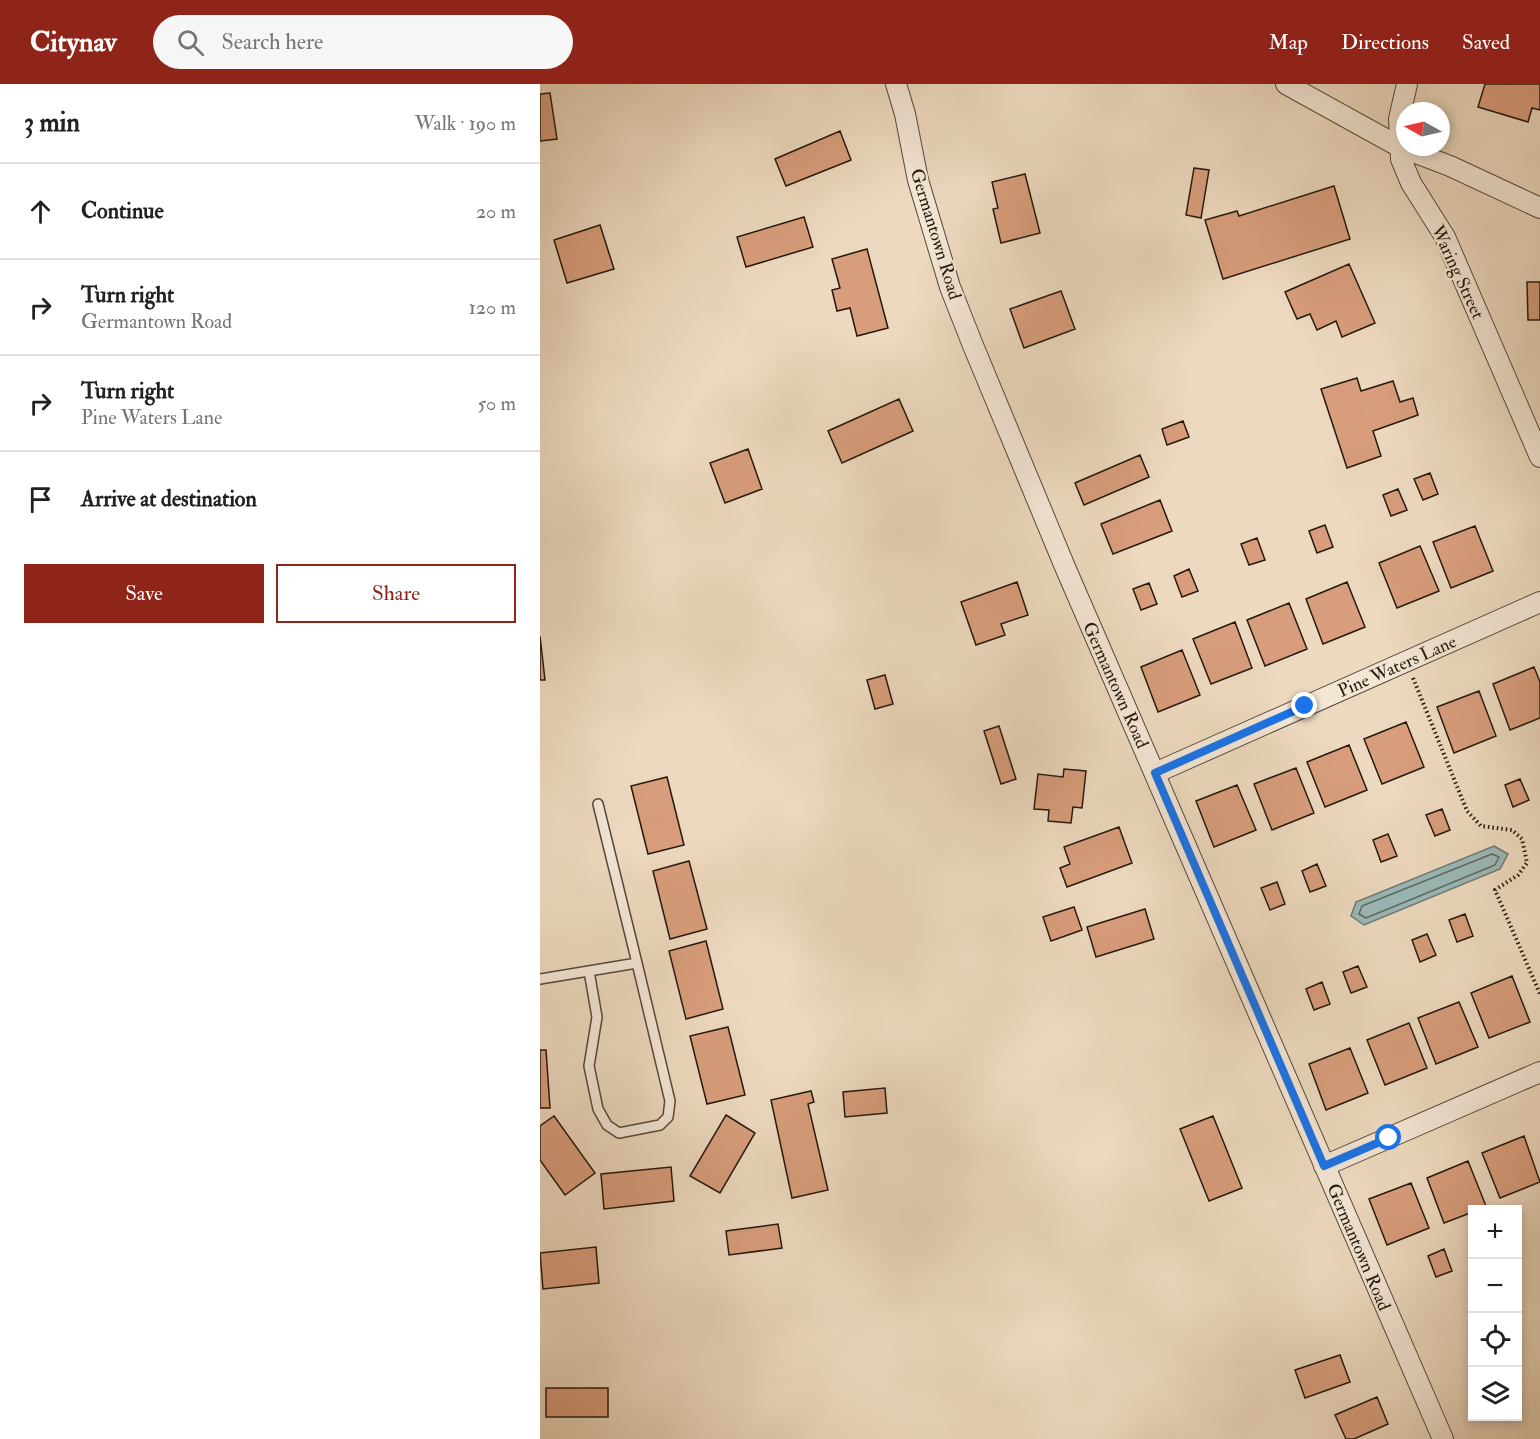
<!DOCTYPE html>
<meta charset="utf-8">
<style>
:root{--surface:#fff;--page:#f6f6f6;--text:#202124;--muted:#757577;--line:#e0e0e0;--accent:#8f2418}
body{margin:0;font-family:"IM FELL Double Pica",serif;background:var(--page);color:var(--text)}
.controls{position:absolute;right:18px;bottom:18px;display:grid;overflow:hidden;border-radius:0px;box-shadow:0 3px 9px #0003}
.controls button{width:54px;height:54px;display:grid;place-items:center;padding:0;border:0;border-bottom:2px solid var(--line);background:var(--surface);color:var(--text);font:30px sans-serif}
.compass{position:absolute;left:856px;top:18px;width:54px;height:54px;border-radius:50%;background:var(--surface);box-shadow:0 3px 9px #0003;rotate:278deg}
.stop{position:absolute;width:18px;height:18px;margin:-14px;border:4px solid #1a73e8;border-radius:50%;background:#fff}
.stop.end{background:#1a73e8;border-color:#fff;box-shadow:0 2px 6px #0008}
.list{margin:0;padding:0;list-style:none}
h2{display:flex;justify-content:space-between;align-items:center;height:78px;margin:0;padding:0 24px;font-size:26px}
h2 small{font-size:20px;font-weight:400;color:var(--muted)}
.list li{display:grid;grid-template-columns:39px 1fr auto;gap:18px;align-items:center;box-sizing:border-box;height:96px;padding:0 24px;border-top:2px solid var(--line)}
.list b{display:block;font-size:22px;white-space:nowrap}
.list p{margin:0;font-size:20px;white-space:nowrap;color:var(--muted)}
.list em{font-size:20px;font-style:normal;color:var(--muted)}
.actions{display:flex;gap:12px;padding:18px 24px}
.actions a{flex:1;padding:14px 0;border:2px solid var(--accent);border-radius:0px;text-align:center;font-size:21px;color:var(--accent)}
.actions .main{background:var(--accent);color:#fff}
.icon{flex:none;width:33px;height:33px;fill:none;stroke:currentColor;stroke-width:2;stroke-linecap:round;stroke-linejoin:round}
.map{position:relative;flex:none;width:1000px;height:1355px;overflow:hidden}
header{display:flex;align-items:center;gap:36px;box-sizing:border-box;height:84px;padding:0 30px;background:var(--accent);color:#fff}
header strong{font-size:28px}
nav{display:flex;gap:33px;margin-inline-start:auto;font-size:21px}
.search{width:420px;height:54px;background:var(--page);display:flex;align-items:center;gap:15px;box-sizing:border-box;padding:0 21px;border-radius:33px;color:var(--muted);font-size:22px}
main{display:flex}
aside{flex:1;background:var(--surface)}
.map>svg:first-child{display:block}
.water{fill:#9ab9b8;stroke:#6b7973;stroke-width:1.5}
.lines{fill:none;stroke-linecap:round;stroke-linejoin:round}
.shore{stroke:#5f6962;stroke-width:1.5}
.building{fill:#d89d7c;stroke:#24190c;stroke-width:1.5}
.lane-casing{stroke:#564939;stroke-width:12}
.street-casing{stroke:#564939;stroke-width:22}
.path{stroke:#24190c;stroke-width:4;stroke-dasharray:1.5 3;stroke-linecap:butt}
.lane{stroke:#f3e6d5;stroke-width:9}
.street{stroke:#f3e6d5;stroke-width:20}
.route{stroke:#1a73e8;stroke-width:8}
.labels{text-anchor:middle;stroke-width:4.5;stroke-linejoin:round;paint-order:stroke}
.street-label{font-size:18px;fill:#24190c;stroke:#f3e6d5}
</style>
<header>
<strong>Citynav</strong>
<div class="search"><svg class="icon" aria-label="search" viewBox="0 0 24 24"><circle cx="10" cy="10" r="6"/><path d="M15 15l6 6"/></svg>Search here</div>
<nav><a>Map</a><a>Directions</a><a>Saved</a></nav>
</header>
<main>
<aside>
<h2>3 min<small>Walk · 190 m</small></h2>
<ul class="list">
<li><svg class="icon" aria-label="ahead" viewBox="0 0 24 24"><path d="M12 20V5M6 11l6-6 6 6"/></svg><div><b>Continue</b></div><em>20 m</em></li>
<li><svg class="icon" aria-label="right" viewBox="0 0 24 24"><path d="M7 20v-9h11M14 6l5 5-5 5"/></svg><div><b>Turn right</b><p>Germantown Road</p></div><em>120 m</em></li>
<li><svg class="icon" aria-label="right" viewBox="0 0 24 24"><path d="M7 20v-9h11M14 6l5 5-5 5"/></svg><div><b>Turn right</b><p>Pine Waters Lane</p></div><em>50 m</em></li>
<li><svg class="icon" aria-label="arrive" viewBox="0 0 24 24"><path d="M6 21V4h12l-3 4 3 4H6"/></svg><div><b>Arrive at destination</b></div></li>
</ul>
<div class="actions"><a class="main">Save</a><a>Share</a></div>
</aside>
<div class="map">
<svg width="1000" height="1355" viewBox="0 0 1000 1355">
<rect width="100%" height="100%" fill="#edd9bf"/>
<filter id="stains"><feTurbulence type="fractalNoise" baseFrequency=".00333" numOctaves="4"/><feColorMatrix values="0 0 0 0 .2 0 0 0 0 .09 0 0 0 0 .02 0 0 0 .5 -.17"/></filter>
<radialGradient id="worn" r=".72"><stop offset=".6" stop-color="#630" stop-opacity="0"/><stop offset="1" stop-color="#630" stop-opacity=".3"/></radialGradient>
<path class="water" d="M954 762 968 770 960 785 824 841 811 832 816 818Z"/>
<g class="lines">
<path class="shore" d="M952 770 959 773 955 781 826 834 819 830 822 822Z"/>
</g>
<path class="building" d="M945 0H1000V26L992 24 988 38 938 23Z
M10 9 17 55 0 57V10Z
M300 47 311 76 246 102 235 75Z
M654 84 669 86 661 134 646 131Z
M485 90 500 149 461 159 453 125 458 124 452 98Z
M794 102 810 155 683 195 665 136 697 127 699 132Z
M264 133 273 163 206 183 197 153Z
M60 141 74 185 27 199 14 156Z
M327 165 348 244 317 252 310 224 297 227 292 206 300 204 292 175Z
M809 180 835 239 802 253 796 237 777 246 770 230 757 235 745 208Z
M987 198H1000V236H988Z
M521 207 535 245 484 264 470 225Z
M817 294 821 307 853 297 860 318 873 314 878 331 833 347 841 372 807 384 781 305Z
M359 315 373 347 302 379 288 347Z
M643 337 649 353 627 361 622 345Z
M208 365 222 405 185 419 170 379Z
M600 371 609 393 544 421 535 399Z
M890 389 898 410 883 416 874 395Z
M858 405 867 426 851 432 843 411Z
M620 416 632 447 573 470 561 440Z
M785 441 793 463 777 469 769 447Z
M935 442 953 487 911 504 893 458Z
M717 454 725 476 709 481 701 460Z
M880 462 899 507 857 524 839 479Z
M649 485 658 507 642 513 634 492Z
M477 498 488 531 461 540 465 551 436 561 421 518Z
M807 498 825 543 783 560 766 515Z
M609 499 617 520 601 526 593 505Z
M749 519 767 565 725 582 707 536Z
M695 538 712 584 671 600 653 555Z
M0 552 5 596H0Z
M642 566 660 611 618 628 601 583Z
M994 583 1000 598V634L970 646 953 600Z
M345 591 353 620 335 625 327 596Z
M939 607 956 652 914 669 897 623Z
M866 638 884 683 842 700 824 655Z
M459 642 476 695 461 700 444 647Z
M809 661 827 706 785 723 767 678Z
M756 684 774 729 732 746 714 700Z
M524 685 546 687 542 724 533 723 531 739 508 737 509 726 494 725 498 690 523 693Z
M127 693 144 761 108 770 91 702Z
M980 695 989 716 973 723 965 701Z
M697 701 716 746 674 763 656 717Z
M902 725 910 746 895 752 886 731Z
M579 743 592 779 527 803 520 784 530 780 524 763Z
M848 750 857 772 841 778 833 756Z
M149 777 167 845 130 855 113 787Z
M777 780 786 802 770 808 762 787Z
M737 798 745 820 730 826 721 804Z
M534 823 542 846 511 857 503 833Z
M605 825 614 855 556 873 547 843Z
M925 830 933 852 917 858 909 836Z
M887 850 896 871 880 878 872 856Z
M166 857 183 925 146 935 129 867Z
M818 882 827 903 811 909 803 888Z
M972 892 990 938 949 954 931 909Z
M782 898 790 920 774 926 766 905Z
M919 918 938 963 896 980 878 934Z
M869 939 887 984 845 1001 827 956Z
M188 943 205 1011 167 1020 150 952Z
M810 964 828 1009 786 1026 769 980Z
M0 966H6L10 1024H0Z
M345 1004 347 1029 305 1033 303 1008Z
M271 1007 274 1018 268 1020 288 1106 252 1114 231 1016Z
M186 1031 215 1049 180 1109 150 1092Z
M14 1032 55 1089 25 1111 0 1076V1042Z
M673 1032 702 1104 669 1117 640 1045Z
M984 1052 1000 1098 960 1114 942 1069Z
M928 1077 946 1122 933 1126V1128L904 1139 887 1094Z
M131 1083 134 1117 64 1125 61 1090Z
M871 1099 889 1144 847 1161 829 1115Z
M238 1140 242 1164 189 1171 186 1147Z
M56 1163 59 1199 3 1205 0 1169Z
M904 1165 912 1187 896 1193 888 1172Z
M800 1271 810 1298 765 1314 755 1286Z
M6 1304H68V1333H6Z
M837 1313 848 1340 814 1355H806L795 1331Z"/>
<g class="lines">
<g class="lane-casing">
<path id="lane" d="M58 720 97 879
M0 895 97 879 130 1017 128 1033 120 1041 79 1049 67 1041 58 1025 49 982 57 933 49 887"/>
</g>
<g class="street-casing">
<path id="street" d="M356 0 365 30 378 96 410 203 432 259 525 483 903 1355
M746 0 860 63 910 82 1000 124
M867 0 859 35 861 75 871 99 905 153 1000 373
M615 689 1000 518
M784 1082 1000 988"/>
</g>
<path class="path" d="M873 594 927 727 941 742 972 746 982 755 987 779 978 791 955 806 1000 910"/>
<use href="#lane" class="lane"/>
<use href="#street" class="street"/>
</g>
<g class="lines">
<path class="route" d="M765 622 615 689 784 1082 849 1054"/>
</g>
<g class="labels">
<g class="street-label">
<text transform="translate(396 150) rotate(73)" y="6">Germantown Road</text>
<text transform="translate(918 188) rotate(65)" y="6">Waring Street</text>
<text transform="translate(857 582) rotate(-24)" y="6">Pine Waters Lane</text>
<text transform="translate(576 601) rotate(66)" y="6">Germantown Road</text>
<text transform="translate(819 1163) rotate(67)" y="6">Germantown Road</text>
</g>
</g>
<rect width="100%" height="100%" filter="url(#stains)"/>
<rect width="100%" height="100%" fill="url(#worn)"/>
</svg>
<div class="controls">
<button>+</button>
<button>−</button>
<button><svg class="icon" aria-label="locate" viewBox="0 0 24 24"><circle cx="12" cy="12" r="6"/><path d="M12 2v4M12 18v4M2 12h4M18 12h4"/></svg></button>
<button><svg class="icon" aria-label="layers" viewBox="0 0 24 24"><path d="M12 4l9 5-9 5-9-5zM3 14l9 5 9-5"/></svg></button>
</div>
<svg class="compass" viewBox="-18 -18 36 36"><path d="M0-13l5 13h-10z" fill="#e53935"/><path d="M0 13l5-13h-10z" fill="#757577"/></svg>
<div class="stop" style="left:849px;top:1054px"></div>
<div class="stop end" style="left:765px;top:622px"></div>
</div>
</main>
